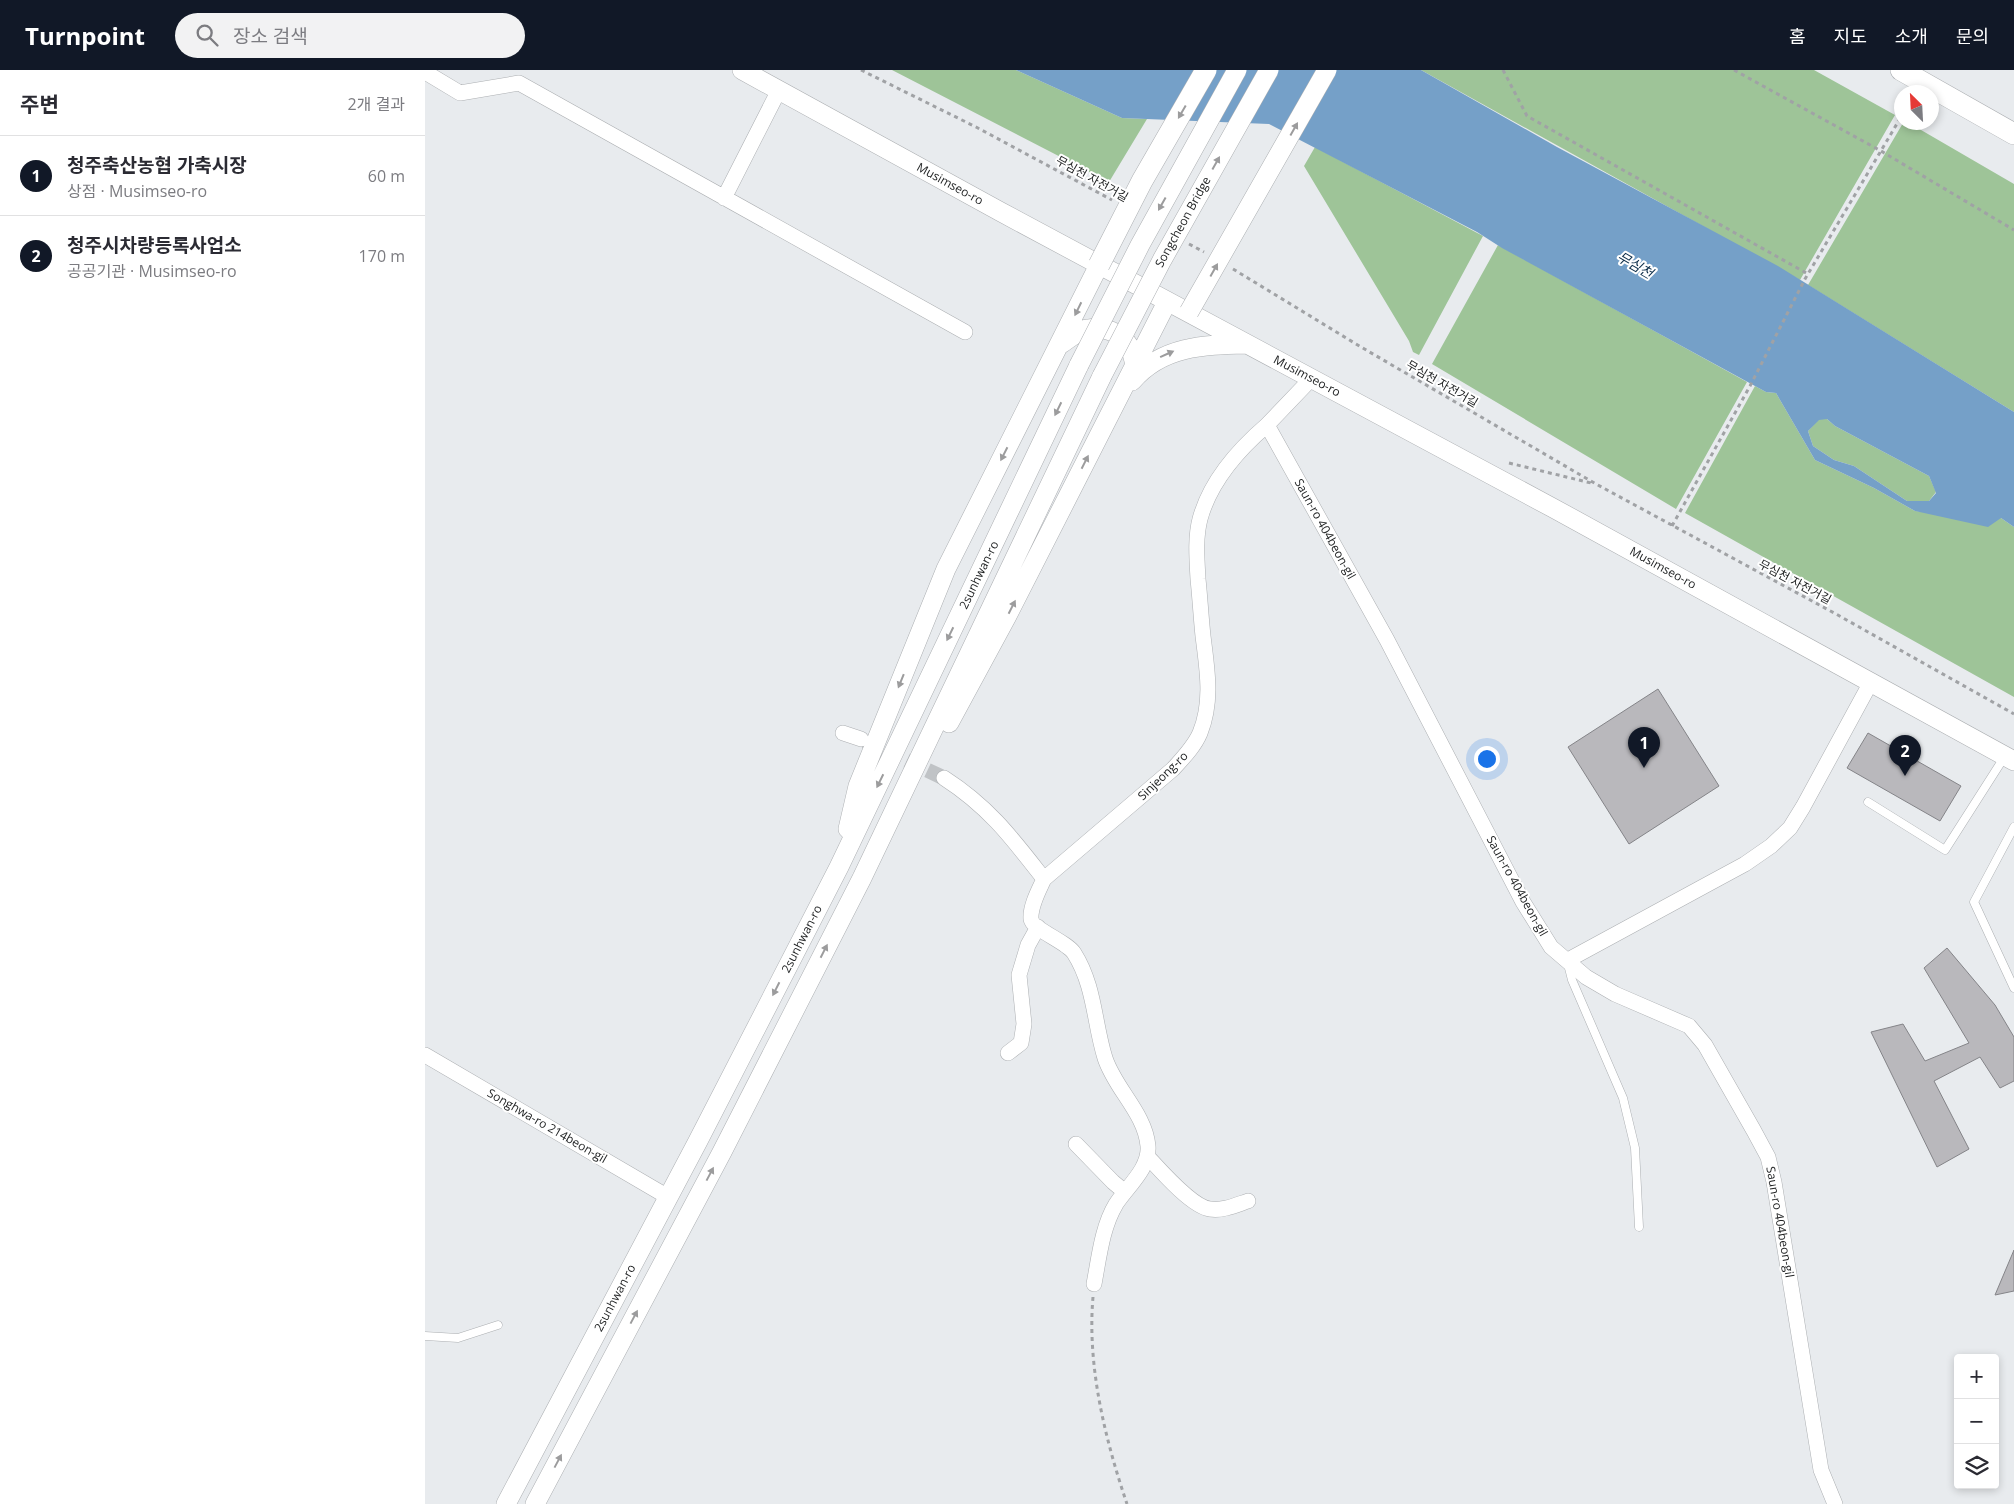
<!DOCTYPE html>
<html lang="ko">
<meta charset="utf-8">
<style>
:root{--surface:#fff;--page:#f2f2f3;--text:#2b2b33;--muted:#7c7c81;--line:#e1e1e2;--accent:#111827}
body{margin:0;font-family:"Open Sans","Noto Sans KR",sans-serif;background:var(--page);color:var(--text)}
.controls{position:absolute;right:15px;bottom:15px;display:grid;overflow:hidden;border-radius:5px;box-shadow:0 2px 8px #0003}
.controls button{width:45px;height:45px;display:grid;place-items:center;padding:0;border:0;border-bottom:1px solid var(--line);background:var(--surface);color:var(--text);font:25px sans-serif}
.compass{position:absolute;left:1469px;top:15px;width:45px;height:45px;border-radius:50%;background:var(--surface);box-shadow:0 2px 8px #0003;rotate:336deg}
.you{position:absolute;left:1061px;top:688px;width:18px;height:18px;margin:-12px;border:4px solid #fff;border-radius:50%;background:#1a73e8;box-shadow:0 0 0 8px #1a73e833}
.badge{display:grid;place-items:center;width:32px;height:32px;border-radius:50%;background:var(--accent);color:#fff;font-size:16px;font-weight:700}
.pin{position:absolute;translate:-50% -41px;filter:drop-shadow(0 1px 2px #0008)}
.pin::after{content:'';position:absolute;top:26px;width:18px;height:15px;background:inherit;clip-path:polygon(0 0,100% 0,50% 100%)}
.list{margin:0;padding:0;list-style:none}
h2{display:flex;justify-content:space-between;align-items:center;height:65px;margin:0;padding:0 20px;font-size:21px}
h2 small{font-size:16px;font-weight:400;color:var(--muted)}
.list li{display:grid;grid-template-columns:32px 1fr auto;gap:15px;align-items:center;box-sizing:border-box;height:80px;padding:0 20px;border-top:1px solid var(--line)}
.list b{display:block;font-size:19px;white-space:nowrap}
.list p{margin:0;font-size:16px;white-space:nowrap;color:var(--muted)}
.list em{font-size:16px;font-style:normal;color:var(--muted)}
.icon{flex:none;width:28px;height:28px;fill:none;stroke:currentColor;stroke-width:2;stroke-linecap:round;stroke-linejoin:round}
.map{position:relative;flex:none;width:1589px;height:1434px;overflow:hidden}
header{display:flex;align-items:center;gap:30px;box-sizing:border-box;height:70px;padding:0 25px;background:var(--accent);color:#fff}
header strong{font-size:24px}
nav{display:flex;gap:28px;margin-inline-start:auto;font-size:18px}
.search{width:350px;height:45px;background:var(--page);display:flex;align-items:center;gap:12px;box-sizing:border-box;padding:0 18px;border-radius:28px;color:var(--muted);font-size:19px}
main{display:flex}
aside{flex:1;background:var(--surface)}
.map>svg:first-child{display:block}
.green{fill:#9ec498}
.water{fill:#75a0c8;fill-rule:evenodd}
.building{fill:#b9b8bc;stroke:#848488}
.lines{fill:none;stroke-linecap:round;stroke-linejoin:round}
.minor-tunnel{stroke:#c0c3c6;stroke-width:15;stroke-dasharray:15 8;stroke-linecap:butt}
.service-casing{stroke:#acafb2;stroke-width:9}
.minor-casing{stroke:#acafb2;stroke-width:16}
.tertiary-casing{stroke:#acafb2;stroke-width:20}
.secondary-casing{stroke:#acafb2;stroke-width:22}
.path{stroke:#a0a2a5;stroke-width:3;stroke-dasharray:4 4;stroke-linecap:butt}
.service{stroke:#fff;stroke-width:8}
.minor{stroke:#fff;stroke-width:15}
.tertiary{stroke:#fff;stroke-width:19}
.secondary{stroke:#fff;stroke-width:21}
.tertiary-bridge-casing{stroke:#acafb2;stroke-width:20;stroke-linecap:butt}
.secondary-bridge-casing{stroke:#acafb2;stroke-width:22;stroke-linecap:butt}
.tertiary-bridge{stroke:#fff;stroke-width:19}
.secondary-bridge{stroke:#fff;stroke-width:21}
.oneway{fill:#9c9c9d}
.labels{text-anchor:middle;stroke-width:4;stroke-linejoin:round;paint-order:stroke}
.street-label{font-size:12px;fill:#222425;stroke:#fff}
.water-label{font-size:14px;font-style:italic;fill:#0b2c48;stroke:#fff}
</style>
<header>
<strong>Turnpoint</strong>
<div class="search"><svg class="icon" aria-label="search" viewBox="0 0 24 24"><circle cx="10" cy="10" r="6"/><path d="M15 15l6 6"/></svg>장소 검색</div>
<nav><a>홈</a><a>지도</a><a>소개</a><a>문의</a></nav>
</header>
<main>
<aside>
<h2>주변<small>2개 결과</small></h2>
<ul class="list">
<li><span class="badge">1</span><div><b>청주축산농협 가축시장</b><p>상점 · Musimseo-ro</p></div><em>60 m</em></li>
<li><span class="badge">2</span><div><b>청주시차량등록사업소</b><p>공공기관 · Musimseo-ro</p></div><em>170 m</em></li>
</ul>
</aside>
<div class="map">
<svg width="1589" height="1434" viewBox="0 0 1589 1434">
<rect width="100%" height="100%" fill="#e8ebee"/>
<path class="green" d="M467 0H591L697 48 722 49 684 112Z
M996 0H1389L1470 45 1375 210Z
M1478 53H1484L1589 114V342L1383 215Z
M890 77 1058 166 994 285 988 282 984 271 879 96Z
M1073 175 1322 312 1251 439 1007 294Z
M1330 316 1341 322 1351 323 1390 390 1449 418 1490 441 1576 448 1589 457V627L1260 443Z
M1394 349H1402L1410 356 1504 406 1511 422 1504 431H1482L1429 396 1409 390 1388 376 1383 361Z"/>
<path class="water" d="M591 0H996L1132 77 1353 196 1589 342V457L1576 448 1563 457 1490 441 1449 418 1390 390 1351 323 1341 322 1077 178 1052 162 844 54 697 48ZM1402 349 1410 356 1504 406 1511 423 1504 431H1482L1429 396 1409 390 1388 376 1383 361 1394 350Z"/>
<path class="building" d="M1233 619 1294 716 1204 774 1143 677Z
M1443 663 1536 716 1515 751 1422 698Z
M1522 878 1570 935 1589 967V1011L1575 1018 1555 987 1509 1011 1544 1079 1512 1097 1446 962 1478 954 1500 991 1544 973 1499 898Z
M1589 1180V1221L1570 1225Z"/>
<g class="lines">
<path class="minor-tunnel" d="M440 671 519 708"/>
<g class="service-casing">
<path id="service" d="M1443 732 1520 780 1580 686
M1589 757 1549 832 1589 918
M1143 894 1147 910 1198 1028 1210 1078 1214 1157
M0 1266 33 1268 73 1255"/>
</g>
<g class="minor-casing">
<path id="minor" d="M0 2 35 23 94 13 540 262
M299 128 354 20
M886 309 842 355 962 570 1098 832 1126 877 1161 907 1190 924 1264 956 1280 975 1329 1061 1343 1087 1349 1112 1396 1400 1410 1434
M418 663 436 669
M519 708C564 737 587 768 619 809L748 699C758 688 769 677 775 663 788 631 782 599 778 566 776 547 775 528 773 509 772 490 770 468 775 449 785 412 814 379 842 355
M619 809C614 820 605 836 606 849 607 859 642 872 649 883 670 916 669 953 680 988 690 1019 720 1043 723 1076 725 1098 702 1117 691 1134 677 1157 674 1188 669 1214
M1143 890 1283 814 1320 794 1346 776 1365 758 1378 737 1446 612
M583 983 596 973 599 954 594 905 603 875 613 857
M0 985 243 1127
M651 1074 688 1112 700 1122
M723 1087C735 1100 767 1137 785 1139 798 1141 811 1135 823 1131"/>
</g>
<g class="tertiary-casing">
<path id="tertiary" d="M317 0 576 142 1128 438 1589 691
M636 274C644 269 653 260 663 259 678 256 696 262 704 276 707 281 708 288 710 294
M707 311C737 276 778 275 821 274
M524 653 582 546 742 232
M423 759 433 716 521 499 674 195
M81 1434 273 1071 414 797 654 295
M110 1434 297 1082 437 808 677 306"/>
</g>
<g class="secondary-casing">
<path id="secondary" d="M1476 0 1589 64"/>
</g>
<path class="path" d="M436 0 551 57 687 130
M1078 0 1102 46 1383 204
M1309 0 1456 81 1589 160
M764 174 779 182
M808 199 936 277 1171 414 1411 544 1589 644
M1084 393 1166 413
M1247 456 1325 316 1380 209 1476 47
M668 1227C662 1296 680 1369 702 1434"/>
<use href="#service" class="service"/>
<use href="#minor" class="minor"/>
<use href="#tertiary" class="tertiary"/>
<use href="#secondary" class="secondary"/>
<g class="tertiary-bridge-casing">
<path id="tertiary-bridge" d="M764 242 902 0
M654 295 715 175 812 0
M677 306 737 190 844 0"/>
</g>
<g class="secondary-bridge-casing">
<path id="secondary-bridge" d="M674 195 717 111 781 0"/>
</g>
<use href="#tertiary-bridge" class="tertiary-bridge"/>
<use href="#secondary-bridge" class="secondary-bridge"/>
</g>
<defs><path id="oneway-solid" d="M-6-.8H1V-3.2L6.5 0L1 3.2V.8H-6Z" transform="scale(1.25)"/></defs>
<g class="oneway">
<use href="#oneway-solid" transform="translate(757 42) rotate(120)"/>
<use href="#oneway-solid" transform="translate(869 59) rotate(-61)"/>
<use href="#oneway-solid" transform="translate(791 93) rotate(-61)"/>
<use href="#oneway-solid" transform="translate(737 134) rotate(119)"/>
<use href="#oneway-solid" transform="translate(789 200) rotate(-61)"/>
<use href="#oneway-solid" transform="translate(653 239) rotate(116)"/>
<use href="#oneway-solid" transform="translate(742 284) rotate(-24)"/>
<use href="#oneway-solid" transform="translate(633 339) rotate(116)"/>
<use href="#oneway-solid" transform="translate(579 384) rotate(117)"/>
<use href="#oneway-solid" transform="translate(660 392) rotate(-63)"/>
<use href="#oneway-solid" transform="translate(587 537) rotate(-63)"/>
<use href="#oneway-solid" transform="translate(525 564) rotate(116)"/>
<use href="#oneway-solid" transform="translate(476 611) rotate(112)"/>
<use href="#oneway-solid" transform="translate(455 711) rotate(116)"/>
<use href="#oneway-solid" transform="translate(399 881) rotate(-63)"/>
<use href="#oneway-solid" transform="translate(351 919) rotate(117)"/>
<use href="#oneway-solid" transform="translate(285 1104) rotate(-62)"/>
<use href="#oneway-solid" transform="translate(209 1247) rotate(-62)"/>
<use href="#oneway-solid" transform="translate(133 1391) rotate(-62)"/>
</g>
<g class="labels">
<g class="street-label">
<text transform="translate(667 109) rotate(29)" y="4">무심천 자전거길</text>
<text transform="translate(525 114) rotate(29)" y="4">Musimseo-ro</text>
<text transform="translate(758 152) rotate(-61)" y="4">Songcheon Bridge</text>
<text transform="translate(882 306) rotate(28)" y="4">Musimseo-ro</text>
<text transform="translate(1017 314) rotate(30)" y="4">무심천 자전거길</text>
<text transform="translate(900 459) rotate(61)" y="4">Saun-ro 404beon-gil</text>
<text transform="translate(1238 498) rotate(29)" y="4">Musimseo-ro</text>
<text transform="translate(554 505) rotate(-64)" y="4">2sunhwan-ro</text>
<text transform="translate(1370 512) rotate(28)" y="4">무심천 자전거길</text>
<text transform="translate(738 706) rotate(-44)" y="4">Sinjeong-ro</text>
<text transform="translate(1092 816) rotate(61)" y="4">Saun-ro 404beon-gil</text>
<text transform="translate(377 869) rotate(-63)" y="4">2sunhwan-ro</text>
<text transform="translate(122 1056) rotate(30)" y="4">Songhwa-ro 214beon-gil</text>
<text transform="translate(1355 1152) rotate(80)" y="4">Saun-ro 404beon-gil</text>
<text transform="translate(190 1228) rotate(-62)" y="4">2sunhwan-ro</text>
</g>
<g class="water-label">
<text transform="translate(1210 195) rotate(30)" y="5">무심천</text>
</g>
</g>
</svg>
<div class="controls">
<button>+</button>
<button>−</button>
<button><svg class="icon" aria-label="layers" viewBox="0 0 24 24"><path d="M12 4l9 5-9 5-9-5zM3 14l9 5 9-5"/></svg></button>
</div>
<svg class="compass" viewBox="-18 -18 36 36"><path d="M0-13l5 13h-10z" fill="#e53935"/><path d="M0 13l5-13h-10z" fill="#7c7c81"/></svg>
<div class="you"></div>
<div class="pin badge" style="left:1219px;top:698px">1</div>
<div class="pin badge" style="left:1480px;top:706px">2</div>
</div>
</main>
